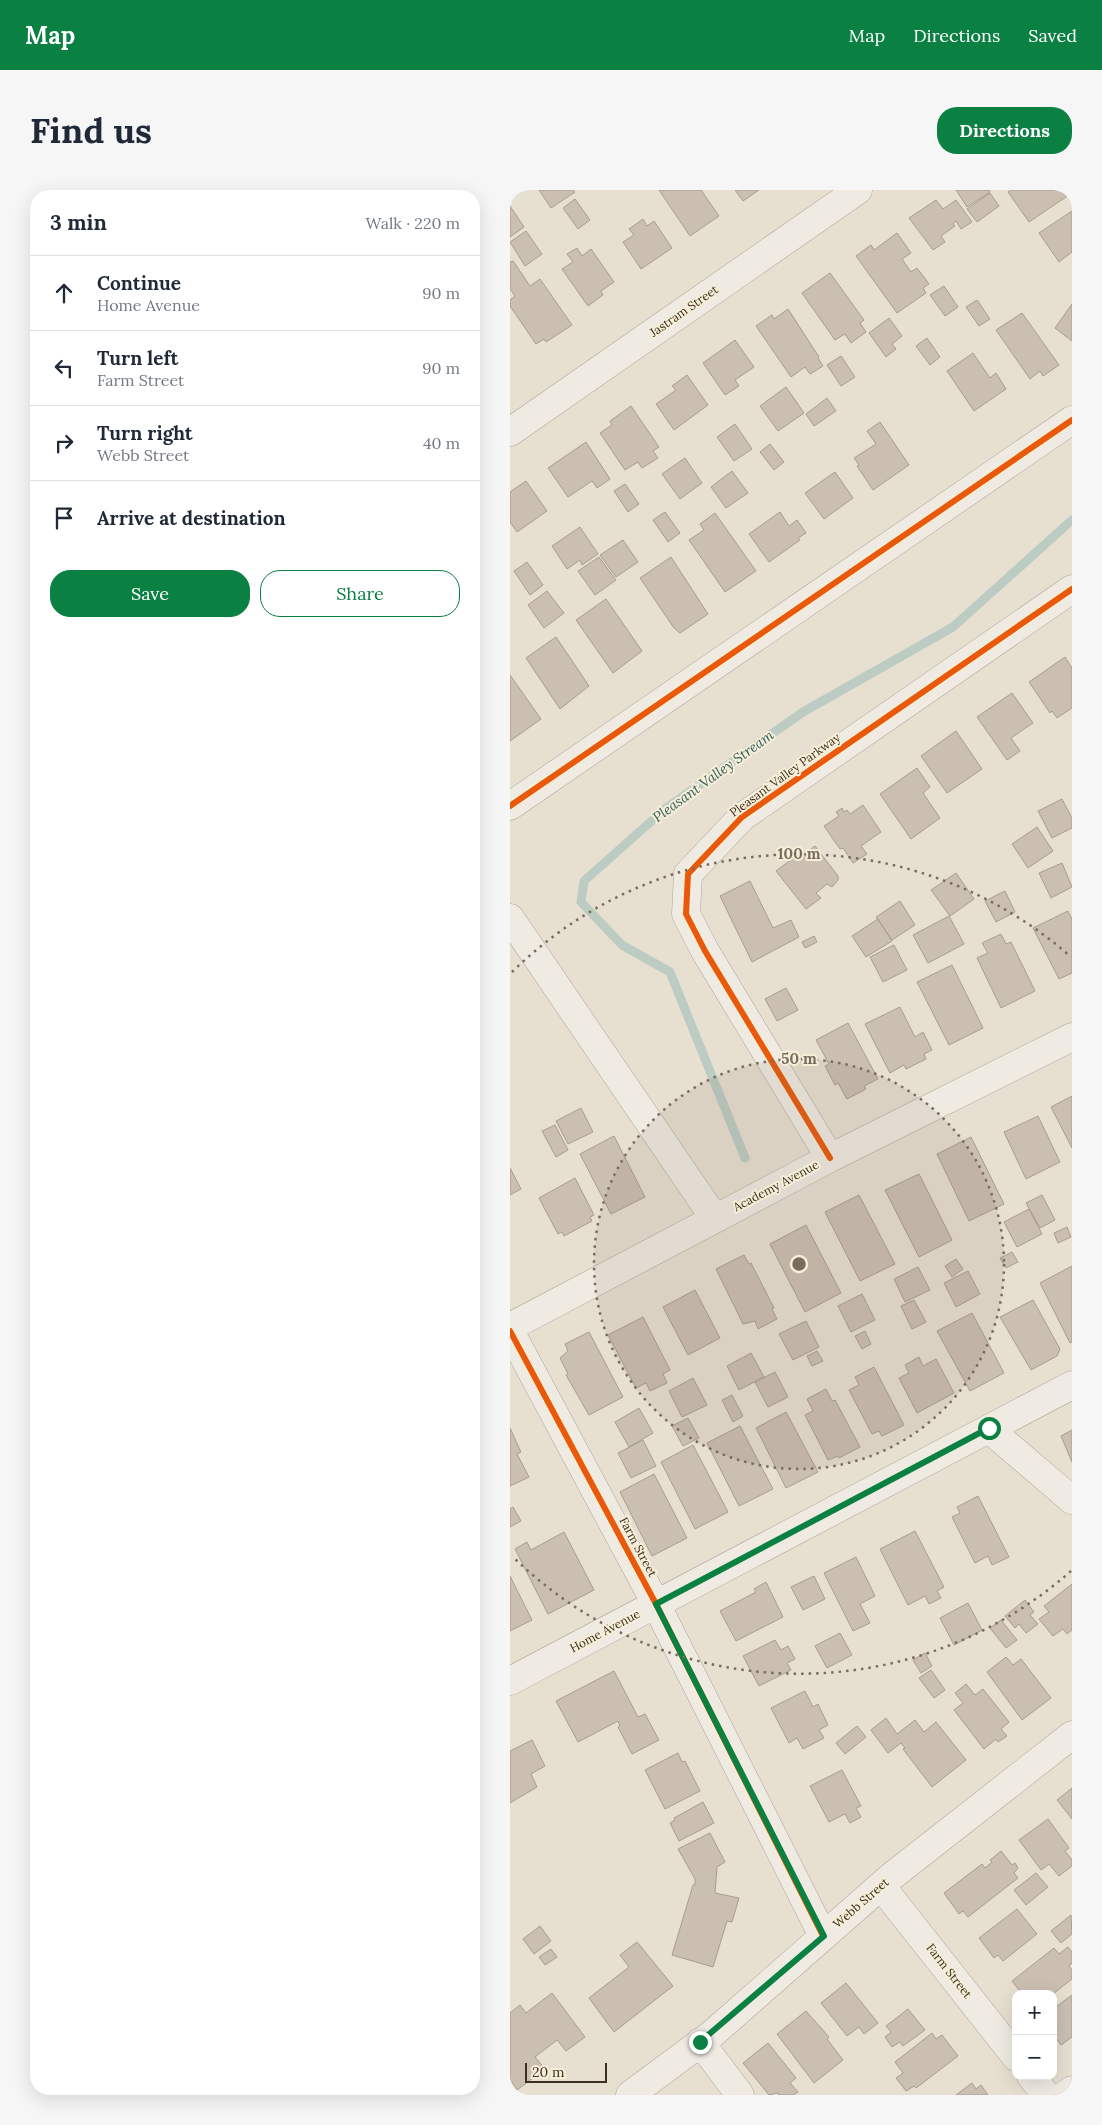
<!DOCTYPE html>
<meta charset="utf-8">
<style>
:root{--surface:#fff;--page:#f6f6f7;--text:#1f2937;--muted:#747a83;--line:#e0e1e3;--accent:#0b8043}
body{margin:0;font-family:Lora,serif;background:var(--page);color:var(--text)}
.controls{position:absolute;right:15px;bottom:15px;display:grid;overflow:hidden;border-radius:10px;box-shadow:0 5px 20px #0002}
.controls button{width:45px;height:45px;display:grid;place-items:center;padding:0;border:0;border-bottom:1px solid var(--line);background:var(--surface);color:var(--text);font:25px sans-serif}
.scale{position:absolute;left:15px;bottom:12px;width:82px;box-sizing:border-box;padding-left:5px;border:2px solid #3d2e20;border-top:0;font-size:14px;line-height:18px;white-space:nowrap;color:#3d2e20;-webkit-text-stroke:4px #f7eed8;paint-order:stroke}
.stop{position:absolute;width:15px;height:15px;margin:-11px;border:4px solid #0b8043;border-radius:50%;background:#fff}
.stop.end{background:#0b8043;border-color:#fff;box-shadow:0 1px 5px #0008}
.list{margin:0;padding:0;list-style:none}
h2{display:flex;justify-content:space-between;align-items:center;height:65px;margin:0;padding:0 20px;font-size:21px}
h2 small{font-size:16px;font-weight:400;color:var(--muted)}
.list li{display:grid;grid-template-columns:32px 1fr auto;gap:15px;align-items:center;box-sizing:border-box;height:75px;padding:0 20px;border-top:1px solid var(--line)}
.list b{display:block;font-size:19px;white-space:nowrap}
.list p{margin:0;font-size:16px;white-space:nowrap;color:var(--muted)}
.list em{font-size:16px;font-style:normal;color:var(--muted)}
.actions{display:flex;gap:10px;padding:15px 20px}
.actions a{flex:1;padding:11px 0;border:1px solid var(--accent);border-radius:20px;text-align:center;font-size:18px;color:var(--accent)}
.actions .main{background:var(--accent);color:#fff}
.icon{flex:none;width:28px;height:28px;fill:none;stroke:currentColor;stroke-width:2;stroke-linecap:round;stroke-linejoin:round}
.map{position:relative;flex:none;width:562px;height:1905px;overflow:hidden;border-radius:20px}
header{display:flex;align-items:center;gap:30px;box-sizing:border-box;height:70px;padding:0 25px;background:var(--accent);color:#fff}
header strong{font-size:24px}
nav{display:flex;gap:28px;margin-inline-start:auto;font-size:18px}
.intro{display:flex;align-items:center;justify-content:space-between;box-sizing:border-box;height:120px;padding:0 30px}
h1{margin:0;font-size:35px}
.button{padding:12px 22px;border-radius:20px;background:var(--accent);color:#fff;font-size:18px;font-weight:700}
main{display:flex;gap:30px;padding:0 30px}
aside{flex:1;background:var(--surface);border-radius:20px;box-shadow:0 5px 20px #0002}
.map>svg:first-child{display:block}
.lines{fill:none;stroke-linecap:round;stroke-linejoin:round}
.stream{stroke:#bcccc2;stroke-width:9}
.building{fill:#cbbfb2;stroke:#a89c90}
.minor-casing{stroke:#ada599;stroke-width:29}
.minor{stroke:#efebe3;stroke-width:28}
.cycleway-casing{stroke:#f7eed8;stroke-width:9}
.cycleway{stroke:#e8590c;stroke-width:6}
.route{stroke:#0b8043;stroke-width:6}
.ring{fill:none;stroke:#786c5e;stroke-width:2.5;stroke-dasharray:2.5 5}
.labels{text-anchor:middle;stroke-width:4;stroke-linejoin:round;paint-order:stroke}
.street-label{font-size:12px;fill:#3d2e20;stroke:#f7eed8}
.water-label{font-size:14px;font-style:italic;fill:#2f5d5a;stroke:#f7eed8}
.centre{fill:#786c5e;stroke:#f7eed8;stroke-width:2.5}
.ring-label{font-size:15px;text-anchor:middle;font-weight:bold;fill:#786c5e;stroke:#f7eed8;stroke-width:4;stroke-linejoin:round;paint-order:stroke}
</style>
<header>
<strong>Map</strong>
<nav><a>Map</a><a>Directions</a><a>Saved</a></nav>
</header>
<div class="intro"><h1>Find us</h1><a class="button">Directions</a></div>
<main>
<aside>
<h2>3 min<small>Walk · 220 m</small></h2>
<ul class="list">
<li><svg class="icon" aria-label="ahead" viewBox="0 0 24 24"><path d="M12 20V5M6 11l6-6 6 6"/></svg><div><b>Continue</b><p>Home Avenue</p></div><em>90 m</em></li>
<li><svg class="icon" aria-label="left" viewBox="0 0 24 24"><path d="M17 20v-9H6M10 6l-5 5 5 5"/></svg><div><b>Turn left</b><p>Farm Street</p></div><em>90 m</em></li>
<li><svg class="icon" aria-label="right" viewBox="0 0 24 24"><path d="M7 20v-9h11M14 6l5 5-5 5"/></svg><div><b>Turn right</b><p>Webb Street</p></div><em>40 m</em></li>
<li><svg class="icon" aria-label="arrive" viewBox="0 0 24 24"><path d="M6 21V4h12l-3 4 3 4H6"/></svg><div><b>Arrive at destination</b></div></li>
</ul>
<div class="actions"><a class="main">Save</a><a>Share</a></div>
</aside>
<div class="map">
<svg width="562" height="1905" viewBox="0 0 562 1905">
<rect width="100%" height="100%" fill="#e7e0d1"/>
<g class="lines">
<path class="stream" d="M235 968 160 782 112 755 71 712 74 691 155 619 293 522 443 437 562 330"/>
</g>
<path class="building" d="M29 0H63L65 2 41 18Z
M149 0H191L209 26 180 46Z
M225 0H249L233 11Z
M446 0H479L480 2 457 17Z
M501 0H562V3L519 32 498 2Z
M480 3 489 16 467 32 457 19Z
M65 9 80 30 68 39 53 18Z
M426 10 433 19 446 10 462 32 451 39 446 31 443 34 445 36 431 46 435 52 423 60 399 28Z
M0 16 14 37 0 47Z
M562 21V62L549 72 529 43Z
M133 29 137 36 144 31 162 58 131 79 113 52 124 45 119 39Z
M16 41 32 64 15 76 0 52Z
M387 43 401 63 392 69 401 82 407 78 419 94 413 98 416 103 387 123 346 66 361 55 364 60Z
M67 58 72 66 81 59 104 92 91 101 93 105 78 116 52 79 63 72 57 64Z
M3 71 20 96 30 89 62 135 36 152 34 149 26 154 0 116V110L5 106 0 99V72Z
M320 83 354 130 350 133 356 142 341 153 335 144 325 150 292 103Z
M434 96 448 117 435 126 420 105Z
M467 110 480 129 469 136 456 117Z
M562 114V151L545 138Z
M278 119 309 167 308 168 313 176 300 184 295 177 281 187 246 136 262 125 264 129Z
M512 123 549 175 533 186 530 181 520 189 486 140Z
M379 128 392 146 382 154 386 159 376 167 359 143Z
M417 148 430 167 420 175 406 156Z
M225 150 244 177 225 190 229 196 215 205 193 173Z
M463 163 480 188 486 183 496 199 464 221 437 181Z
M331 166 345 187 331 196 317 175Z
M177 185 198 215 164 240 146 214 166 200 162 196Z
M276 197 294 223 268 241 250 216Z
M317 208 326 221 304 236 296 224Z
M121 216 149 257 143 261 148 268 132 278 128 272 115 280 90 243 102 235 100 231Z
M370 232 399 275 363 300 347 276 349 275 344 268 366 254 357 241Z
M225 234 242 259 224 271 207 247Z
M76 252 100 289 87 298 82 291 58 307 38 278Z
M260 254 274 272 264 280 250 262Z
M175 268 192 293 170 309 152 284Z
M222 281 238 303 216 318 201 297Z
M325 282 343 308 314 329 295 303Z
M16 291 37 321 7 342 0 332V302Z
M115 294 129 314 118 322 104 301Z
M155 322 170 343 158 352 143 330Z
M270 322 279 336 287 330 296 343 288 348 290 350 259 372 239 344Z
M205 323 246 381 215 402 179 350 194 340 190 334Z
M70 337 88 364 72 375 70 370 57 379 42 356Z
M113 350 128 372 106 387 90 365Z
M89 367 106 390 85 405 68 381Z
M161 367 198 424 170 443 164 438 130 388Z
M17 372 33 395 20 405 4 381Z
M37 401 54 423 34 438 18 415Z
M96 409 132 461 103 483 66 430Z
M46 447 79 496 50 519 16 468Z
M555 467 562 478V518L547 528 542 521 540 523 519 492Z
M0 485 31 529 0 551Z
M502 503 523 533 501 548 510 561 497 570 467 527Z
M446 541 472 579 437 603 411 566Z
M407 578 420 597 413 603 430 628 401 649 370 604Z
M552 609 562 628V638L542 648 528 621Z
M353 615 371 642 351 656 357 664 343 673 333 658 330 659 314 636 329 626 326 622 332 618 334 622 337 620 340 624Z
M527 637 543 661 518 678 502 654Z
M305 656 328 686V690L322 697 317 694 306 703 311 708 296 719 266 681 290 663 292 666Z
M552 673 562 697 541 708 529 683Z
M446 683 464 709 440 726 421 700Z
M240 691 263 738 281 730 289 747 242 772 210 706Z
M495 701 505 722 486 732 475 711Z
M390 711 405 735 382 750 366 727Z
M558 721 562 729V783L549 789 523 738Z
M439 726 454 754 418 773 403 745Z
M368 729 382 751 356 767 342 746Z
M491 744 496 754 501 752 525 801 491 818 467 768 478 763 472 753Z
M304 746 307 752 295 758 292 752Z
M384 755 397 780 373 792 360 767Z
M442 775 473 838 439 855 407 792Z
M276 798 288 820 267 831 255 809Z
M390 817 405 847 413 842 422 860 414 864 416 869 396 879 394 875 380 883 355 834Z
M338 833 368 889 354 896 356 899 337 909 328 893 325 895 315 876 319 874 306 850Z
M562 906V958L541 917Z
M71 918 83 942 58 954 46 931Z
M528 926 550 972 516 989 494 942Z
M45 935 58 960 46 967 32 941Z
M104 946 135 1007 101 1024 70 964Z
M461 947 494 1014 459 1031 427 964Z
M0 978 11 999 0 1005Z
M409 984 442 1050 409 1067 375 1000Z
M65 988 84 1025 80 1027 82 1031 54 1046 52 1042 48 1044 29 1008Z
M349 1005 385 1074 350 1091 315 1022Z
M532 1005 545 1030 530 1038 516 1013Z
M519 1019 532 1044 507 1057 494 1032Z
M296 1035 331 1103 295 1122 260 1054Z
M557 1037 561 1047 548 1053 544 1043Z
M502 1062 508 1072 496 1078 490 1068Z
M234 1065 239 1074 241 1073 264 1118 262 1119 267 1129 248 1139 245 1131 233 1134 206 1079Z
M446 1069 453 1079 442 1087 435 1076Z
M562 1076V1152L560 1153 530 1093Z
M408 1077 420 1100 395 1112 384 1089Z
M458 1081 470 1104 446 1117 434 1093Z
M185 1100 210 1148 178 1165 153 1117Z
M352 1104 365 1130 341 1142 328 1116Z
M404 1110 416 1132 402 1139 391 1116Z
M523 1110 550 1159 547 1166 521 1180 490 1127Z
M462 1123 494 1183 460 1201 427 1141Z
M133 1127 160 1180 153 1184 157 1193 140 1201 136 1193 126 1198 98 1145Z
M296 1131 309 1157 283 1170 269 1144Z
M355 1141 361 1154 352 1159 345 1146Z
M79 1142 113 1207 79 1225 56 1185 58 1184 50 1168 58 1161 55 1154Z
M307 1161 313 1171 302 1176 297 1166Z
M241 1163 254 1187 229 1200 217 1176Z
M409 1167 413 1176 426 1169 444 1203 407 1223 389 1188 399 1183 395 1175Z
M364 1177 394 1235 372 1246 369 1241 362 1244 339 1200 349 1195 345 1187Z
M265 1182 278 1207 258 1217 245 1192Z
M183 1188 197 1215 172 1227 159 1201Z
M316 1199 322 1211 325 1210 350 1257 329 1268 328 1266 318 1270 295 1225 303 1221 297 1209Z
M222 1205 233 1226 223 1232 212 1210Z
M129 1218 143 1243 119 1257 105 1232Z
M276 1222 308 1282 276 1298 246 1238Z
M178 1228 189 1248 173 1256 162 1236Z
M230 1236 263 1299 229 1316 197 1253Z
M0 1238 11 1262 7 1264 19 1287 0 1296Z
M562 1240V1272L551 1246Z
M133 1250 146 1276 121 1288 108 1263Z
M183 1255 218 1322 185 1339 151 1272Z
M144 1284 177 1348 142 1366 110 1302Z
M468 1306 499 1367 482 1375 478 1366 465 1373 442 1327 450 1323 447 1317Z
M3 1317 11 1331 0 1337V1319Z
M405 1341 434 1397 427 1401 431 1408 419 1414 415 1406 398 1415 370 1359Z
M54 1342 84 1400 38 1424 5 1359 17 1352 21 1360Z
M346 1367 365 1406 350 1414 360 1433 343 1441 314 1383Z
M0 1386 22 1430 0 1441Z
M304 1386 315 1409 293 1420 281 1397Z
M256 1392 273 1427 226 1451 210 1421 246 1402 244 1399Z
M562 1394V1440L557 1444 553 1439 543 1446 529 1429 539 1422 534 1416Z
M515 1410 524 1422 520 1425 528 1434 516 1443 509 1434 505 1438 495 1426Z
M458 1413 472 1440 444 1455 430 1428Z
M491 1430 507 1450 496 1458 480 1438Z
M330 1443 342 1465 317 1478 305 1456Z
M265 1450 271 1460 278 1456 285 1469 277 1473 281 1480 249 1496 233 1466Z
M415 1463 422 1476 411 1483 403 1470Z
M496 1467 503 1475 511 1469 541 1508 512 1530 477 1482Z
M421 1480 435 1500 424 1508 409 1488Z
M104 1481 128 1527 135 1524 149 1550 122 1564 108 1537 110 1536 108 1531 68 1552 46 1511Z
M456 1494 465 1505 473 1499 499 1532 491 1539 497 1546 488 1552 486 1549 474 1559 444 1520 453 1513 445 1503Z
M295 1501 303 1517 308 1514 318 1535 309 1540 314 1548 293 1559 287 1548 279 1553 261 1518Z
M376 1528 387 1544 405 1530 414 1542 426 1532 456 1570 422 1597 393 1559 395 1558 391 1553 378 1563 361 1540Z
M347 1536 356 1547 335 1564 326 1553Z
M22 1550 35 1576 21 1584 27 1597 0 1613V1561Z
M168 1563 172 1572 175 1571 190 1601 155 1619 135 1580Z
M332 1580 351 1616 346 1618 351 1627 340 1633 335 1624 319 1632 300 1596Z
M562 1598V1629L547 1610Z
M193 1612 204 1633 169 1651 160 1633 165 1630 164 1628Z
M538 1629 559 1658 555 1661 562 1670V1676L549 1686 539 1674 531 1680 509 1650Z
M200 1643 215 1672 207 1677 205 1703 229 1708 222 1732 217 1731 203 1777 162 1765 183 1695H185V1689L168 1659Z
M491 1661 502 1675 505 1673 508 1678 504 1683 508 1688 458 1727 453 1721 449 1724 434 1703 472 1674 475 1678 482 1672 480 1670Z
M526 1683 538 1697 516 1715 504 1700Z
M507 1719 527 1744 493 1771 488 1765 484 1768 469 1748Z
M561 1725 562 1744 551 1753 541 1741Z
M30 1736 41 1751 24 1764 13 1749Z
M127 1752 163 1796 104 1842 79 1808 119 1777 110 1765Z
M558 1757 562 1762V1773L559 1776 562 1780V1789L543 1804H512L502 1791 544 1758 549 1764Z
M41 1759 47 1767 35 1775 29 1767Z
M336 1793 368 1833 354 1844 349 1837 337 1846 311 1813Z
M42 1803 75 1847 56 1861 47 1850 25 1867 35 1879 7 1900 0 1890V1823L10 1815 16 1823Z
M562 1805V1847L551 1855 543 1844V1819Z
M398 1819 415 1840 393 1856 390 1852 382 1857 375 1847 381 1842 376 1836Z
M296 1821 319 1847 317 1849 333 1870 304 1893 267 1844Z
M422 1843 426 1849 432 1845 448 1866 406 1898 404 1896 396 1901 386 1888 393 1883 385 1872Z
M258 1853 286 1888 280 1893 288 1902 283 1905H269L268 1903 259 1905 233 1873Z
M462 1893 466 1899 471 1895 478 1905H446Z"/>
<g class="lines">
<g class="minor-casing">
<path id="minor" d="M0 242 348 0
M0 616 562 230
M0 728 205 1029
M320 968 195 761 176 724 178 684 232 627 562 399
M0 1137 320 968 562 847
M0 1141 146 1414 313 1746
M479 1239 562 1310
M0 1491 562 1195
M371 1696 506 1867
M190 1852 230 1905
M521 1886 536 1905
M120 1905 201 1845 382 1686 562 1545
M555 1905 562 1900"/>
</g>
<use href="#minor" class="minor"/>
<g class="cycleway-casing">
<path id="cycleway" d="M0 616 562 230
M320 968 195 761 176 724 178 684 232 627 562 399
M0 1141 146 1414 313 1746"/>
</g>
<use href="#cycleway" class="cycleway"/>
</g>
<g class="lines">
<path class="route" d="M190 1852 314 1746 146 1414 479 1238"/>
</g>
<circle cx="289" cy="1074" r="205" fill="#786c5e" fill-opacity=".12"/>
<g class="ring">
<circle cx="289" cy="1074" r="205"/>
<path d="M561 1381A410 410 0 0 1 2 1366M2 782A410 410 0 0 1 561 767"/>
</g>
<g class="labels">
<g class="street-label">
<text transform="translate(174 121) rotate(-35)" y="4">Jastram Street</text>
<text transform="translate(275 585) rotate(-36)" y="4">Pleasant Valley Parkway</text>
<text transform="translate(266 996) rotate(-28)" y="4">Academy Avenue</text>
<text transform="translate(128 1357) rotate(62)" y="4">Farm Street</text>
<text transform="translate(95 1441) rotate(-28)" y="4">Home Avenue</text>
<text transform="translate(351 1713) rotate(-41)" y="4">Webb Street</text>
<text transform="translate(439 1781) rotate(52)" y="4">Farm Street</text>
</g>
<g class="water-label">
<text transform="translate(203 586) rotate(-36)" y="5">Pleasant Valley Stream</text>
</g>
</g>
<circle cx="289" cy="1074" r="8" class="centre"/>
<g class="ring-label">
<text x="289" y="669">100 m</text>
<text x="289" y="874">50 m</text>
</g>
</svg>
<div class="controls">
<button>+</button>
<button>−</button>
</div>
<div class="scale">20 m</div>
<div class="stop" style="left:479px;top:1238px"></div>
<div class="stop end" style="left:190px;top:1852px"></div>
</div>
</main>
